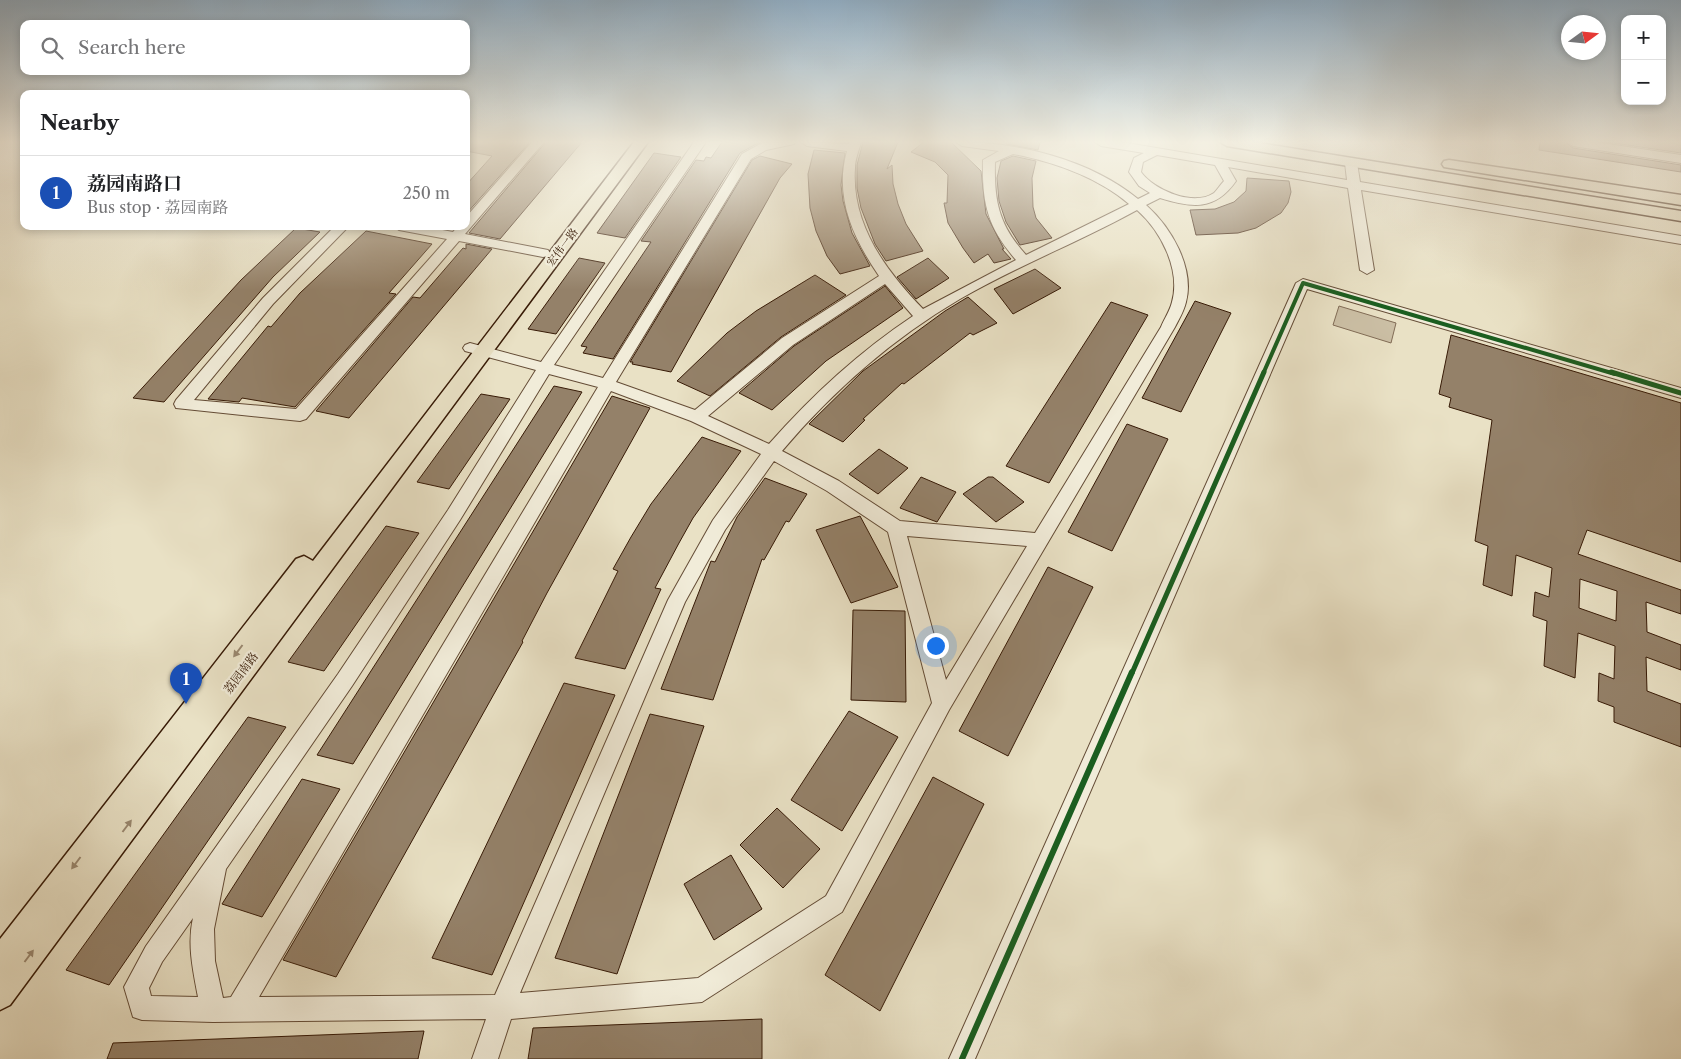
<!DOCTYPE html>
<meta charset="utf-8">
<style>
:root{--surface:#fff;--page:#f2f2f2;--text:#202124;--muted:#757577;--line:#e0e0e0;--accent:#8f2418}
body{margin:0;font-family:"Libre Caslon Text","Noto Serif SC",serif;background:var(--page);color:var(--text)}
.controls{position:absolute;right:15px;top:15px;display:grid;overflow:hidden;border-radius:10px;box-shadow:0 2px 8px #0003}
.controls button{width:45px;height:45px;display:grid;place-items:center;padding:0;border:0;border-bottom:1px solid var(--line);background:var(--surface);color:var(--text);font:25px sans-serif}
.compass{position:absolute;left:1561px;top:15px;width:45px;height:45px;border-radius:50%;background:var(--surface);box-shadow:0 2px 8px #0003;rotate:75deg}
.you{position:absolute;left:935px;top:645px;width:18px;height:18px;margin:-12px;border:4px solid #fff;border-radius:50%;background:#1a73e8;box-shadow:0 0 0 8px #1a73e833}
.badge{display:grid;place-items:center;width:32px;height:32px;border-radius:50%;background:var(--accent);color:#fff;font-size:16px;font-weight:700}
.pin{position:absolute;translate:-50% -41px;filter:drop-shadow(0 1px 2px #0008)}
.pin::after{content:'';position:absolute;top:26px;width:18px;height:15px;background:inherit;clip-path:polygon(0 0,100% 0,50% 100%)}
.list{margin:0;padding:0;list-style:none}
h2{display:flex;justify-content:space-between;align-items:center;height:65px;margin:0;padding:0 20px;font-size:21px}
h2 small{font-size:16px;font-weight:400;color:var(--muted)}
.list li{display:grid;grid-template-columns:32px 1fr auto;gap:15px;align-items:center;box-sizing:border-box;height:75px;padding:0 20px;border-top:1px solid var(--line)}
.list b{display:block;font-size:19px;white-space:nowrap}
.list p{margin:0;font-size:16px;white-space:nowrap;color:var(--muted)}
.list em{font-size:16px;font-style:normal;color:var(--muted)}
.icon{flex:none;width:28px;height:28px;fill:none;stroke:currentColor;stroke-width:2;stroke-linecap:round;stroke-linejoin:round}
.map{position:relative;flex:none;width:1681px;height:1059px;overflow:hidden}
.search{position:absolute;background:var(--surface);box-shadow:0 2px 8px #0003;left:20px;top:20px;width:450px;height:55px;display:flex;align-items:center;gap:12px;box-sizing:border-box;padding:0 18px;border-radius:10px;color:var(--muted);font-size:19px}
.panel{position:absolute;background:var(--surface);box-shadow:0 2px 8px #0003;left:20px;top:90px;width:450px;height:140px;border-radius:10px}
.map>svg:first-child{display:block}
.green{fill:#cbbfa5;stroke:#816c56}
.building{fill:#948169;stroke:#371a06;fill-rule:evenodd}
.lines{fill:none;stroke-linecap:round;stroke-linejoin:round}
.minor-casing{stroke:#644c36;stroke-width:2}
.major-casing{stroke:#371a06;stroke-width:3}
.minor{fill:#f1ecd9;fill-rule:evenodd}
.major{fill:#e9e1c5;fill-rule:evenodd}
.cycleway-far2-casing{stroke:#f1ecd9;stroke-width:6}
.cycleway-far1-casing{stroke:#f1ecd9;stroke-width:8}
.cycleway-casing{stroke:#f1ecd9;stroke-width:9}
.cycleway-far2{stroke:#1b5e20;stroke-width:4}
.cycleway-far1{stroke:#1b5e20;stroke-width:5}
.cycleway{stroke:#1b5e20;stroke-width:6}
.oneway{fill:#99876f}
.labels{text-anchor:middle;stroke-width:4.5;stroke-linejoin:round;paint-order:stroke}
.far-street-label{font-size:11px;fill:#371a06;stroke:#f1ecd9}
.street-label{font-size:12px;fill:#371a06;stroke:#f1ecd9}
</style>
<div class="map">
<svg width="1681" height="1059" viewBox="0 0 1681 1059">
<rect width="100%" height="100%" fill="#e9e1c5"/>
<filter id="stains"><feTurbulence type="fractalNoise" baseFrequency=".004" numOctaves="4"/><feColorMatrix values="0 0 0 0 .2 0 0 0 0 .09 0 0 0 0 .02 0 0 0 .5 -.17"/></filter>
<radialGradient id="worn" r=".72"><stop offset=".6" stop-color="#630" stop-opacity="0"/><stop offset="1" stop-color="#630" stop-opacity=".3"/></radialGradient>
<path class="green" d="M1339 306 1396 323 1391 343 1333 325Z"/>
<path class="building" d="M466 142H530L466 214V185L492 156 466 151Z
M546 142H582L500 239 469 233Z
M722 142H760L740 153 613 359 583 353 587 347 581 346 651 242 641 241 696 160 704 161 706 157 711 158Z
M863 142H898L887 169 892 165 893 184 898 204 906 224 923 251 886 261 875 244 861 208 857 188V165Z
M924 142H951L981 171 986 214 1004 249H1002L1011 259 994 263 988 254 974 263 963 248 948 223 944 203H947L948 175 935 162 911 152Z
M1007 142H1040L1038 150 1006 144Z
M1540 142H1565L1573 148 1681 165V172L1539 150Z
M1607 142H1681V153Z
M814 150 845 153 841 185 843 201 852 233 870 266 840 274 827 256 816 231 810 208 808 174Z
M654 153 681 157 625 238 597 233Z
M760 156 792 164 780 178 671 372 632 364 633 362H630L752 160Z
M1013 156 1036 161 1032 178 1033 207 1036 218 1052 238 1020 245 1006 222 999 201 997 178 1001 161Z
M1247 178 1289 181 1291 192 1288 203 1281 213 1256 228 1238 233 1196 235 1190 210 1215 209 1234 202 1246 191Z
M296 228 320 232 273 277 164 402 133 398 241 280Z
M366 231 432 244 389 293 396 294 295 407 242 398 239 402 208 399 268 326 271 327 300 293Z
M466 244 492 249 349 418 316 411 413 297 420 298 463 248 466 249Z
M579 258 605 263 556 334 528 329Z
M928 258 949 278 916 299 897 277Z
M1035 269 1061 288 1013 314 994 289Z
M815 275 846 295 781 337 710 396 677 381 727 333 756 311Z
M885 286 903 308 826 361 772 410 739 393 794 346Z
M968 297 997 323 973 335 970 333 904 384 902 383 863 419 865 420 843 442 809 424 863 371 945 311Z
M1195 301 1231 313 1181 412 1142 398Z
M1111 302 1148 315 1049 483 1006 466Z
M1451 335 1681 403V562L1587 530 1578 554 1681 590V614L1646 602 1647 632 1681 645V670L1646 657 1647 691 1681 704V747L1614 722V707L1598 701 1599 673 1614 679 1615 646 1578 633 1575 678 1544 666 1547 621 1533 616 1535 592 1549 597 1552 568 1516 555 1512 596 1483 585 1488 546 1475 541 1492 420 1449 407 1451 398 1439 394ZM1580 579 1617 591 1616 621 1579 608Z
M554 386 582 392 353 764 317 755Z
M481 394 510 399 449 489 417 482Z
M612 396 650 408 547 593 522 641 523 642 336 977 283 960Z
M1127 424 1168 439 1112 551 1068 532Z
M702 437 741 451 693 518 679 543 655 588 661 589 625 669 575 658 618 571 613 569 631 537 651 504Z
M879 449 908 468 878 494 849 474Z
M921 477 956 492 937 522 900 508Z
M988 477H993L1024 502 996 522 963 494Z
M765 478 807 494 789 522 786 521 764 560 762 559 713 700 661 689 711 561 715 562 737 517Z
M860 516 898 587 851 603 816 530Z
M386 526 419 533 324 671 288 662Z
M1048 567 1093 587 1008 756 959 731Z
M853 610 905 611 906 702 851 700Z
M564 683 615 695 492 975 432 958Z
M849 711 898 737 842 831 791 800Z
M650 714 704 726 617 974 555 958Z
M248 717 286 727 109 985 66 970Z
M933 777 984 804 880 1011 825 975Z
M302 779 340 789 262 917 222 904Z
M777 808 820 849 783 888 740 845Z
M731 855 762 909 714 940 684 884Z
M762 1019V1059H528L533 1028Z
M424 1031 418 1059H107L113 1043Z"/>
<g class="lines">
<g class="minor-casing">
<path id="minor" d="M532 142H544L465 234 548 250 550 253 548 256 543 257 459 241 306 419 300 421 176 408 174 404 176 400 263 298 335 226H349L273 304 194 400 296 409 447 239 399 230 393 226H421L453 232 458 226H466V217Z
M694 142H706L554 365 603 378 742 154 762 143 796 142 794 144 766 150 751 159 616 382 695 410 782 338 879 276C853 238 834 197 847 151L807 146 801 142 849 144V142H861C859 150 855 159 855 168 851 224 886 271 923 309L1016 260C987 227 982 203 983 160L999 151 962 146 956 142C1018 142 1089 159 1138 199L1150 193 1139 186 1129 172 1134 158 1144 153 1101 146 1095 142H1121L1347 180 1345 163 1351 159 1357 163 1360 182 1681 236V244L1361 190 1374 270 1367 274 1360 270 1348 188 1228 167 1236 181C1215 211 1192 208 1160 198L1146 205C1171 227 1195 268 1186 302 1184 311 1179 319 1175 327L949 710 842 912 702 1002 511 1019 498 1059H472L486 1019 213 1022 142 1020 133 1017 124 987 146 946 338 674 448 510 536 370 465 351 463 348 465 345 470 343 541 362ZM1013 154C1054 162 1097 177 1129 204L1026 255C999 225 994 202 995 162ZM1157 155 1215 165 1224 181C1221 184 1217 190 1214 193 1193 207 1154 190 1141 172L1143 162ZM1137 210C1161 231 1181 270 1172 302 1170 311 1164 319 1161 327L1035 533 900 521 839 481 782 451C834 390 892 339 960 299 1017 266 1079 242 1137 210ZM885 284 913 316C859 352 812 395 769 444L708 416 793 345ZM549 374 598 387 231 997 223 998 215 961 214 929 226 869 352 686 460 520ZM611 391 691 421 761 454 713 520 668 600 495 995 259 997ZM774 461 827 491 888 532 932 703 826 896 698 978 520 993 685 602 725 530ZM907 536 1027 546 946 680ZM193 918C187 944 193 971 198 997L151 996 149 988 162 962Z
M1567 142H1595L1681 155V163L1573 146Z
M1303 279 1681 388V398L1307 289 975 1059H949L1296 283Z"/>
</g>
<g class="major-casing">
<path id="major" d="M634 142H648L10 1005 0 1010V939L296 559 304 556 313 561Z
M1220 142H1253L1681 211V221L1227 146Z
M1449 160 1681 195V205L1444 167 1442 164 1444 161Z"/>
</g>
<use href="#minor" class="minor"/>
<use href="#major" class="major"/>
<g class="cycleway-far2-casing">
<path id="cycleway-far2" d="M1263 374 1303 283 1615 374"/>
</g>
<g class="cycleway-far1-casing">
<path id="cycleway-far1" d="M1611 372 1681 393
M1132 673 1264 372"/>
</g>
<g class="cycleway-casing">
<path id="cycleway" d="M962 1059 1132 672"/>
</g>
<use href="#cycleway-far2" class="cycleway-far2"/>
<use href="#cycleway-far1" class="cycleway-far1"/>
<use href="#cycleway" class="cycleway"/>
</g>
<defs><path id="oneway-solid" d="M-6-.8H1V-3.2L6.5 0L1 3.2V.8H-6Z" transform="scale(1.25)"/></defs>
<g class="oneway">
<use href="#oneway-solid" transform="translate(238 651) rotate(127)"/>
<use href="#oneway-solid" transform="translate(127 826) rotate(-53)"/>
<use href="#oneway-solid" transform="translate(76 863) rotate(127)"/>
<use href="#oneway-solid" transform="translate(29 956) rotate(-53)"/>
</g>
<linearGradient id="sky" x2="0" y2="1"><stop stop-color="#90abc0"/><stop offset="0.49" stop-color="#f5f2e5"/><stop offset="1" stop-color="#f5f2e5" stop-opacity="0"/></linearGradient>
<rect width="1681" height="290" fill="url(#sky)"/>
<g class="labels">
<g class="far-street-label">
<text transform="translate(562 247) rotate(-53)" y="4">宏伟一路</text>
</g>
<g class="street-label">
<text transform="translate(241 673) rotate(-53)" y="4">荔园南路</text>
</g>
</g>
<rect width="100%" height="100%" filter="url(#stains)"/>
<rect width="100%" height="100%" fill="url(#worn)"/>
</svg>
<div class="controls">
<button>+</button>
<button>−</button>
</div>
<svg class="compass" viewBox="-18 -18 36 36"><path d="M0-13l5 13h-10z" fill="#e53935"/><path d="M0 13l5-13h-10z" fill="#757577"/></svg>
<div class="you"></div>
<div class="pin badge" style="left:186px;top:704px;background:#1a4fb4">1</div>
<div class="search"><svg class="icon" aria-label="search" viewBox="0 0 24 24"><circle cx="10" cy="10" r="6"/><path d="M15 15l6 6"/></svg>Search here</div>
<section class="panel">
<h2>Nearby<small></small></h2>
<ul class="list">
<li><span class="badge" style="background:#1a4fb4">1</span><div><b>荔园南路口</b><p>Bus stop · 荔园南路</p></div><em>250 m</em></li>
</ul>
</section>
</div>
